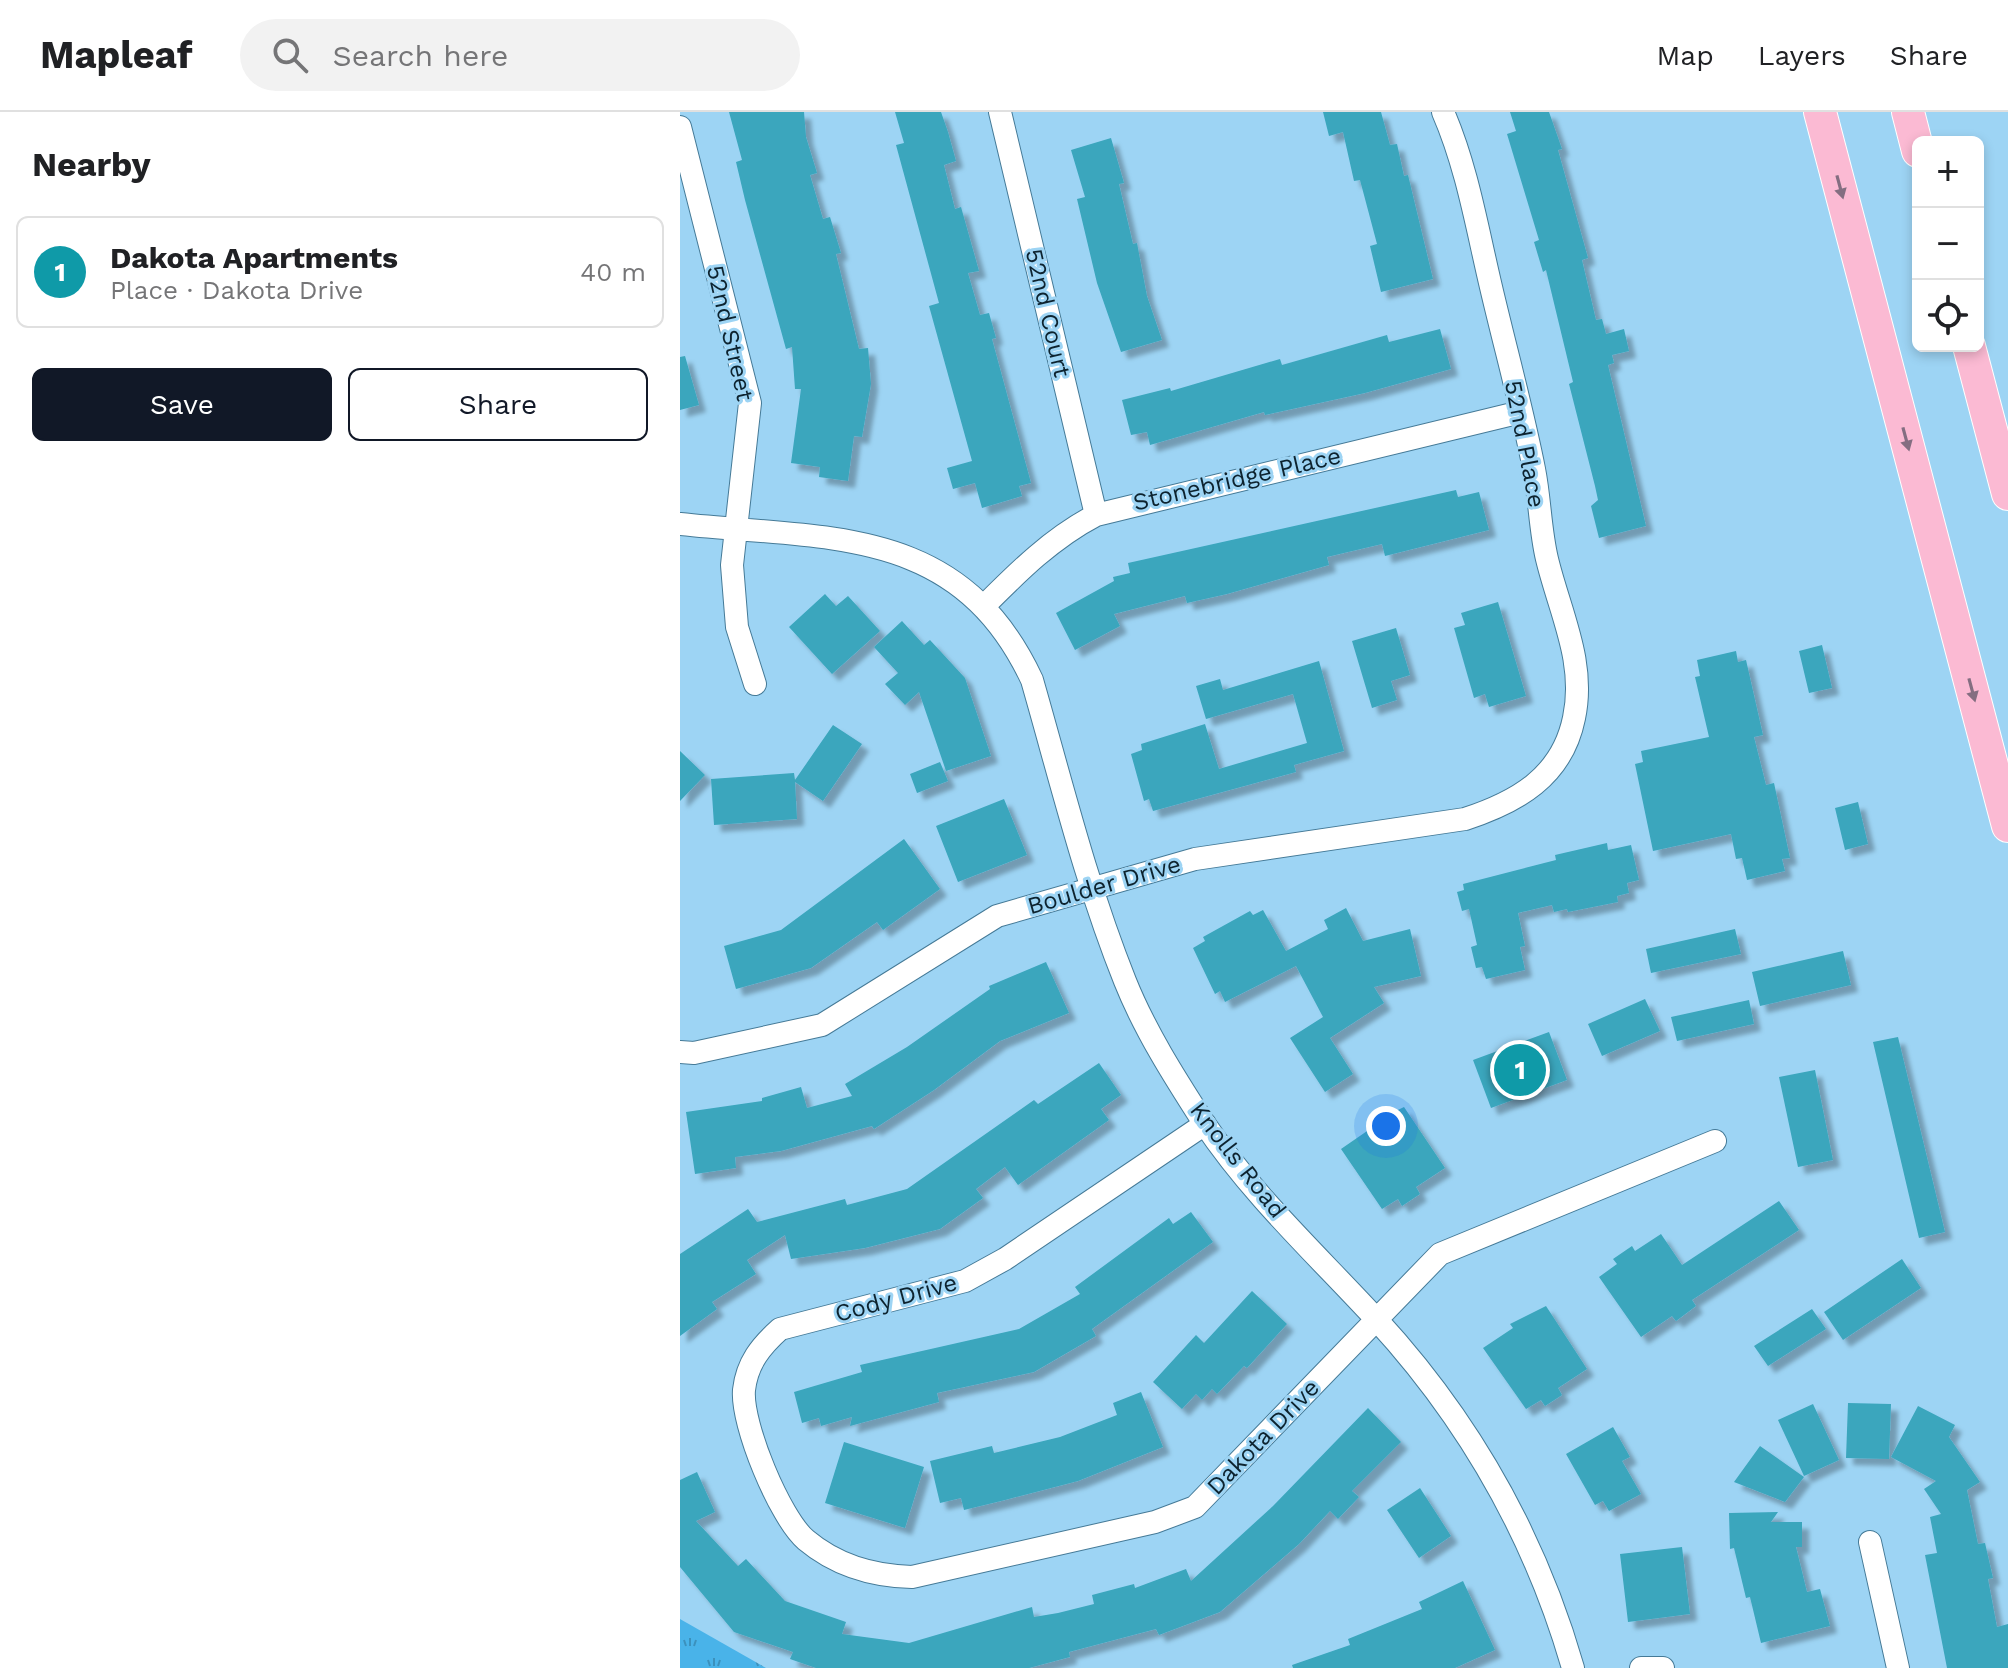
<!DOCTYPE html>
<meta charset="utf-8">
<style>
:root{--surface:#fff;--page:#f2f2f2;--text:#202124;--muted:#757577;--line:#e0e0e0;--accent:#111827}
body{margin:0;font-family:"Work Sans",sans-serif;background:var(--page);color:var(--text)}
.controls{position:absolute;right:24px;top:24px;display:grid;overflow:hidden;border-radius:12px;box-shadow:0 4px 12px #0003}
.controls button{width:72px;height:72px;display:grid;place-items:center;padding:0;border:0;border-bottom:2px solid var(--line);background:var(--surface);color:var(--text);font:40px sans-serif}
.you{position:absolute;left:706px;top:1014px;width:28px;height:28px;margin:-20px;border:6px solid #fff;border-radius:50%;background:#1a73e8;box-shadow:0 0 0 12px #1a73e833}
.badge{display:grid;place-items:center;width:52px;height:52px;border-radius:50%;background:var(--accent);color:#fff;font-size:26px;font-weight:700}
.pin{position:absolute;translate:-50% -50%;border:4px solid #fff;box-shadow:0 2px 8px #0006}
.list{margin:0;padding:0;list-style:none}
h2{display:flex;justify-content:space-between;align-items:center;height:104px;margin:0;padding:0 32px;font-size:34px}
h2 small{font-size:26px;font-weight:400;color:var(--muted)}
.list li{display:grid;grid-template-columns:52px 1fr auto;gap:24px;align-items:center;box-sizing:border-box;height:112px;margin:0 16px 16px;padding:0 16px;border:2px solid var(--line);border-radius:12px}
.list b{display:block;font-size:30px;white-space:nowrap}
.list p{margin:0;font-size:26px;white-space:nowrap;color:var(--muted)}
.list em{font-size:26px;font-style:normal;color:var(--muted)}
.actions{display:flex;gap:16px;padding:24px 32px}
.actions a{flex:1;padding:18px 0;border:2px solid var(--accent);border-radius:12px;text-align:center;font-size:28px;color:var(--accent)}
.actions .main{background:var(--accent);color:#fff}
.icon{flex:none;width:44px;height:44px;fill:none;stroke:currentColor;stroke-width:2;stroke-linecap:round;stroke-linejoin:round}
.map{position:relative;flex:none;width:1328px;height:1556px;overflow:hidden}
header{display:flex;align-items:center;gap:48px;box-sizing:border-box;height:112px;padding:0 40px;background:var(--surface);border-bottom:2px solid var(--line)}
header strong{font-size:38px}
nav{display:flex;gap:44px;margin-inline-start:auto;font-size:28px}
.search{width:560px;height:72px;background:var(--page);display:flex;align-items:center;gap:20px;box-sizing:border-box;padding:0 28px;border-radius:44px;color:var(--muted);font-size:30px}
main{display:flex}
aside{flex:1;background:var(--surface)}
.map>svg:first-child{display:block}
.park{fill:url(#park-tufts)}
.building{fill:#3aa6bd;filter:url(#shadow)}
.lines{fill:none;stroke-linecap:round;stroke-linejoin:round}
.minor-casing{stroke:#457a97;stroke-width:24}
.highway-casing{stroke:#fff;stroke-width:34}
.minor{stroke:#fff;stroke-width:22}
.highway{stroke:#fbbad3;stroke-width:32}
.oneway{fill:#846e81}
.labels{text-anchor:middle;stroke-width:6;stroke-linejoin:round;paint-order:stroke}
.street-label{font-size:24px;fill:#0d232f;stroke:#9dd4f4}
</style>
<header>
<strong>Mapleaf</strong>
<div class="search"><svg class="icon" aria-label="search" viewBox="0 0 24 24"><circle cx="10" cy="10" r="6"/><path d="M15 15l6 6"/></svg>Search here</div>
<nav><a>Map</a><a>Layers</a><a>Share</a></nav>
</header>
<main>
<aside>
<h2>Nearby<small></small></h2>
<ul class="list">
<li><span class="badge" style="background:#0f9aa8">1</span><div><b>Dakota Apartments</b><p>Place · Dakota Drive</p></div><em>40 m</em></li>
</ul>
<div class="actions"><a class="main">Save</a><a>Share</a></div>
</aside>
<div class="map">
<svg width="1328" height="1556" viewBox="0 0 1328 1556">
<defs>
<pattern id="park-tufts" width="24" height="20" patternUnits="userSpaceOnUse" patternTransform="scale(2)"><rect width="24" height="20" fill="#49b3e9"/><path d="M3 7l-1-3M5 7V3M7 7l1-3M15 17l-1-3M17 17v-4M19 17l1-3" fill="none" stroke="#3b91bd"/></pattern>
<filter id="shadow"><feDropShadow dx="7" dy="7" stdDeviation="2" flood-color="#0004"/></filter>
</defs>
<rect width="100%" height="100%" fill="#9dd4f4"/>
<path class="park" d="M0 1507 86 1556H0Z"/>
<path class="building" d="M49 0H124L126 25 137 61 130 63 143 107 150 105 161 141 156 142 179 237 188 236 191 272 182 325 174 324 168 369 139 365 140 355 111 351 121 277H115L112 235 106 237 65 88 56 50 62 48Z
M215 0H261L268 20 276 49 264 53 275 97 281 95 299 159 288 161 300 203 309 201 316 226 312 227 351 371 339 374 342 384 302 396 295 371 273 377 267 356 292 349 249 194 259 191 216 33 224 31Z
M643 0H701L710 33 717 32 724 64 728 63 753 167 701 180 690 134 697 132 680 68 674 69 663 20 649 24Z
M830 0H869L882 37 878 38 908 146 902 148 916 208 922 207 926 222 944 217 949 239 932 243 934 251 928 253 966 414 919 426 911 394 918 388 915 374 889 272 893 270 866 158 863 160 854 130 859 128 827 22 836 19Z
M431 26 444 71 439 72 453 132 457 131 467 184 482 228 441 240 417 171 397 87 405 85 391 38Z
M760 217 771 257 685 281 585 303 584 300 470 333 467 320 451 323 442 288 490 276 491 279 600 247 602 253 707 223 709 230Z
M5 244 19 293 0 298V245Z
M776 378 778 385 799 380 809 418 705 444 702 432 647 445 649 453 547 482 507 491 505 484 434 502 440 514 395 538 376 501 434 469 433 465 450 461 448 451Z
M145 482 156 494 168 484 200 519 152 562 109 515Z
M818 490 846 584 809 595 805 582 794 586 774 516 785 513 781 501Z
M222 509 244 533 250 528 285 566 311 644 266 659 239 580 225 593 205 572 218 561 194 535Z
M716 516 730 563 711 569 717 588 692 596 672 529Z
M1142 533 1152 576 1129 581 1119 539Z
M1056 539 1058 550 1066 548 1083 623 1074 625 1086 673 1094 671 1110 746 1102 747 1105 759 1067 768 1062 746 1056 747 1051 722 973 739 955 652 963 650 961 639 1029 625 1015 565 1020 564 1017 548Z
M639 549 664 639 614 653 616 660 473 699 469 687 464 689 451 642 462 638 461 632 525 612 539 657 627 631 613 582 526 607 516 574 540 567 543 578Z
M153 613 182 632 143 689 115 670 117 707 34 713 31 667 114 661 115 668Z
M0 639 25 663 0 689Z
M260 650 268 669 237 681 230 662Z
M324 687 347 743 278 770 256 714Z
M1178 690 1188 732 1165 738 1155 696Z
M224 727 260 777 203 818 197 810 131 856 56 877 44 834 101 818Z
M927 731 928 738 951 733 959 768 947 771 949 781 937 784 938 790 888 800 887 797 874 800 872 793 838 801 845 834 840 835 845 858 806 867 802 855 796 856 791 835 797 833 789 797 782 799 777 780 784 778 783 772 876 748 875 743Z
M666 796 683 829 730 817 741 864 694 875 704 891 650 926 673 962 645 980 610 926 643 905 616 854 545 890 540 879 535 882 513 836 525 829 523 825 570 799 573 803 583 798 606 839 648 817 644 808Z
M1055 817 1061 842 971 861 966 837Z
M1163 839 1171 873 1080 894 1072 860Z
M366 850 389 901 320 929 254 978 194 1017 192 1014 101 1039 55 1045 56 1056 15 1062 6 1000 82 989V986L121 975 127 996 172 984 165 972 227 935 310 877 309 874Z
M965 887 980 919 922 944 908 912Z
M1069 888 1074 912 997 929 991 905Z
M869 920 887 968 811 996 793 948Z
M1218 925 1265 1120 1239 1126 1193 930Z
M419 951 441 983 421 997 429 1008 338 1073 325 1055 296 1077 303 1086 260 1117 185 1136 111 1147 105 1123 67 1148 76 1162 32 1190 37 1197 0 1224V1142L68 1097 77 1110 165 1087 167 1093 227 1077 354 988 358 992Z
M1135 958 1153 1048 1118 1055 1099 965Z
M724 995 765 1056 736 1075 740 1082 722 1094 718 1087 702 1097 661 1037 690 1017 687 1013Z
M1099 1089 1119 1118 1012 1188 1016 1194 996 1209 992 1204 961 1225 919 1165 937 1152 933 1147 952 1134 955 1139 981 1122 1002 1153Z
M511 1100 533 1130 412 1217 416 1224 354 1260 257 1281 259 1290 170 1314 172 1305 141 1314 139 1306 122 1311 114 1280 182 1260 180 1253 339 1217 400 1182 395 1175 489 1106 493 1112Z
M1222 1147 1241 1176 1163 1228 1144 1200Z
M572 1179 607 1212 567 1256 564 1254 537 1282 532 1277 522 1288 516 1282 502 1297 473 1270 516 1223 524 1231Z
M866 1194 907 1257 878 1276 882 1283 865 1294 861 1288 846 1297 803 1236 833 1216 830 1212Z
M1132 1197 1146 1217 1088 1254 1074 1234Z
M461 1280 483 1335 398 1369 325 1388 284 1398 281 1386 260 1391 250 1349 312 1334 314 1341 380 1325 437 1303 433 1291Z
M1168 1291 1211 1292 1209 1347 1166 1346Z
M1133 1292 1159 1348 1124 1364 1098 1308Z
M1238 1294 1275 1313 1269 1325 1300 1370 1287 1378 1298 1432 1305 1431 1313 1466 1308 1467 1317 1515 1328 1512V1556H1267L1245 1443 1257 1441 1250 1405 1261 1402 1244 1377 1256 1369 1211 1345Z
M688 1296 721 1330 672 1379 679 1385 658 1407 650 1399 619 1432 540 1500 479 1523 476 1517 389 1540 390 1545 349 1556H136L110 1547 113 1540 54 1520 0 1455V1368L17 1360 35 1400 16 1409 58 1454 66 1447 105 1489 166 1510 162 1522 229 1531 352 1495 354 1505 378 1501 414 1492 412 1483 454 1472 455 1476 506 1457 511 1469 593 1394Z
M933 1315 950 1345 942 1349 961 1382 929 1399 923 1389 915 1393 886 1342Z
M164 1330 244 1355 225 1416 145 1391Z
M1080 1334 1124 1365 1105 1390 1054 1370Z
M740 1376 771 1424 739 1446 707 1398Z
M1098 1400 1091 1410H1122V1435H1116L1127 1480 1140 1477 1150 1514 1081 1531 1070 1485 1066 1486 1054 1436 1050 1437 1049 1401Z
M1002 1435 1010 1502 948 1510 940 1442Z
M783 1469 815 1538 775 1556H613L612 1553 670 1533 668 1527 742 1497 739 1490Z"/>
<g class="lines">
<g class="minor-casing">
<path id="minor" d="M320 0 416 403
M0 15 70 291 52 453 57 515 75 572
M0 412C148 428 279 412 352 568 381 669 406 772 445 869 465 919 495 966 524 1011 572 1083 638 1144 696 1207 789 1308 855 1424 893 1556
M304 494C339 459 372 426 416 403L841 300
M0 940 14 941 142 913 317 804 515 747 785 707C837 690 882 665 894 606 906 550 880 501 867 447 860 418 860 387 854 357 842 296 825 235 811 175 797 116 787 55 763 0
M525 1012 325 1147 285 1169 100 1217C81 1234 67 1251 64 1278 61 1312 100 1406 126 1428 157 1454 192 1464 232 1465L475 1410 515 1395 760 1142 1035 1029
M1190 1430 1218 1556
M961 1556H983"/>
</g>
<g class="highway-casing">
<path id="highway" d="M1140 0 1328 714
M1228 0 1238 39
M1289 234 1328 382"/>
</g>
<use href="#minor" class="minor"/>
<use href="#highway" class="highway"/>
</g>
<defs><path id="oneway-solid" d="M-6-.8H1V-3.2L6.5 0L1 3.2V.8H-6Z" transform="scale(2)"/></defs>
<g class="oneway">
<use href="#oneway-solid" transform="translate(1160 75) rotate(75)"/>
<use href="#oneway-solid" transform="translate(1226 327) rotate(75)"/>
<use href="#oneway-solid" transform="translate(1292 578) rotate(75)"/>
</g>
<g class="labels">
<g class="street-label">
<text transform="translate(368 201) rotate(77)" y="8">52nd Court</text>
<text transform="translate(50 221) rotate(77)" y="8">52nd Street</text>
<text transform="translate(845 332) rotate(79)" y="8">52nd Place</text>
<text transform="translate(557 367) rotate(-13)" y="8">Stonebridge Place</text>
<text transform="translate(424 773) rotate(-16)" y="8">Boulder Drive</text>
<text transform="translate(558 1048) rotate(52)" y="8">Knolls Road</text>
<text transform="translate(216 1186) rotate(-15)" y="8">Cody Drive</text>
<text transform="translate(583 1325) rotate(-46)" y="8">Dakota Drive</text>
</g>
</g>
</svg>
<div class="controls">
<button>+</button>
<button>−</button>
<button><svg class="icon" aria-label="locate" viewBox="0 0 24 24"><circle cx="12" cy="12" r="6"/><path d="M12 2v4M12 18v4M2 12h4M18 12h4"/></svg></button>
</div>
<div class="you"></div>
<div class="pin badge" style="left:840px;top:958px;background:#0f9aa8">1</div>
</div>
</main>
